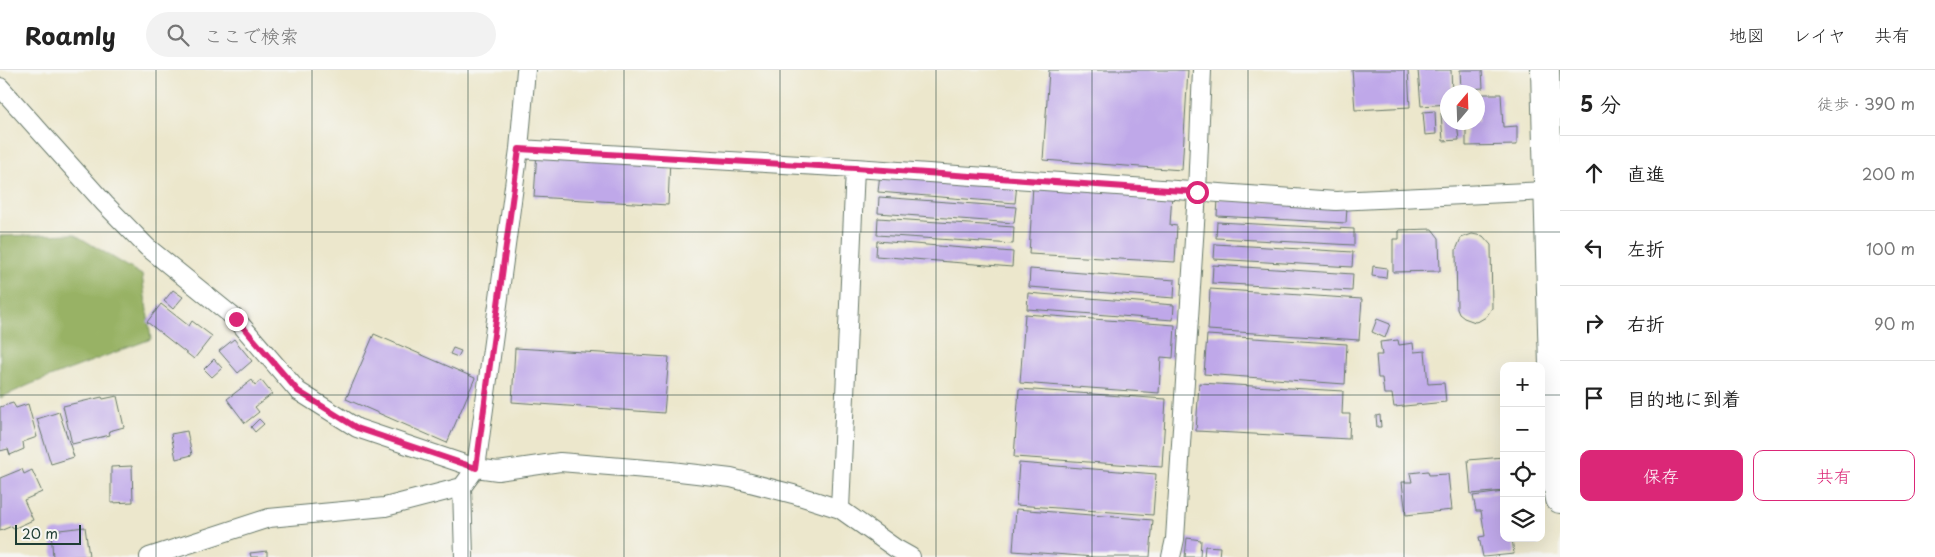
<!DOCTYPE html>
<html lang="ja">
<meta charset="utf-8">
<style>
:root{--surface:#fff;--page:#f2f2f2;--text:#222;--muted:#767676;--line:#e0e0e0;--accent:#db2777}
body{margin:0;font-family:"Playpen Sans","Klee One",sans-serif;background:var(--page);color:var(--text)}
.controls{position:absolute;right:15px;bottom:15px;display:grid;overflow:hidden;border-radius:10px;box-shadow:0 5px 20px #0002}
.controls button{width:45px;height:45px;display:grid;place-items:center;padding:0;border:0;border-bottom:1px solid var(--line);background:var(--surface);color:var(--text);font:25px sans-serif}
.compass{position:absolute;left:1440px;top:15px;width:45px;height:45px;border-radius:50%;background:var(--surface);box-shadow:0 5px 20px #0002;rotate:19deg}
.scale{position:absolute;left:15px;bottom:12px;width:66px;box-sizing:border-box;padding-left:5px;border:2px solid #1f3d34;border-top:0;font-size:14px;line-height:18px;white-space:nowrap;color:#1f3d34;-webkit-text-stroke:4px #f6f6f2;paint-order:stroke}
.stop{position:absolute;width:15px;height:15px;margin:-11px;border:4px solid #db2777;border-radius:50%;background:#fff}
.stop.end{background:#db2777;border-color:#fff;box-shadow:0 1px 5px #0008}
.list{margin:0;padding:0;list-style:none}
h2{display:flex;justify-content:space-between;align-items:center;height:65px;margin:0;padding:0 20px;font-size:21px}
h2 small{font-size:16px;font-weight:400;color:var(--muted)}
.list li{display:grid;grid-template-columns:32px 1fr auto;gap:15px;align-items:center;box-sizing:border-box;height:75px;padding:0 20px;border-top:1px solid var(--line)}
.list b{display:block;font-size:19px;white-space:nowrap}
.list em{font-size:16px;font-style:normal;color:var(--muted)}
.actions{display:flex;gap:10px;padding:15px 20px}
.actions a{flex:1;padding:11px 0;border:1px solid var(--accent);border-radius:10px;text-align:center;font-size:18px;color:var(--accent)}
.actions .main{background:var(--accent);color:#fff}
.icon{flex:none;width:28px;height:28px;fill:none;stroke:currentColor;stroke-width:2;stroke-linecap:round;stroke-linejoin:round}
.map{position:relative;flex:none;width:1560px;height:487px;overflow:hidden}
header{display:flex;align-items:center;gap:30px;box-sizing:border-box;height:70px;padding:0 25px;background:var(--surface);border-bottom:1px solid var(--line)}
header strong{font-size:24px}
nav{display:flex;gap:28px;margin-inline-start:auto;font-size:18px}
.search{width:350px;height:45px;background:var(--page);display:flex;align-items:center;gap:12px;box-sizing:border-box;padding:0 18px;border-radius:28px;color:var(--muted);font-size:19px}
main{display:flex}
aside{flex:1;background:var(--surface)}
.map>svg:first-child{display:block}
.forest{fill:#98b265;stroke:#5c784c}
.building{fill:#bfa8e9}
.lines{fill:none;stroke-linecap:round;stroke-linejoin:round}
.minor-casing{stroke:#677869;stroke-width:20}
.primary-casing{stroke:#677869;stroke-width:30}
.minor{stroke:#fff;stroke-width:18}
.primary{stroke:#fff;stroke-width:28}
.route{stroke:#db2777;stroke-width:6}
.grid{fill:none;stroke:#1f3d34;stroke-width:1;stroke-opacity:0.55}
</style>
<header>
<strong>Roamly</strong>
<div class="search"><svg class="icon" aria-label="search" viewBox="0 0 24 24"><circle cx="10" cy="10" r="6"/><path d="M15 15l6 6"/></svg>ここで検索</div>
<nav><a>地図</a><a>レイヤ</a><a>共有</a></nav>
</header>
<main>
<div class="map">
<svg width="1560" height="487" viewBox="0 0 1560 487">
<rect width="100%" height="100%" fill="#f6f6f2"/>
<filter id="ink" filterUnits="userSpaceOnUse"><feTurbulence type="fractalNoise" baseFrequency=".02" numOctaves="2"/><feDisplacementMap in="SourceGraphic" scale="10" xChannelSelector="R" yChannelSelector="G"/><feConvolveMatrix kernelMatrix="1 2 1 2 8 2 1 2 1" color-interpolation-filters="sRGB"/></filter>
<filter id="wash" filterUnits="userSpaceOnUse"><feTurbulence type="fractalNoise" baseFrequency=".0096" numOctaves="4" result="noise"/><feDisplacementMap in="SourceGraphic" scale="20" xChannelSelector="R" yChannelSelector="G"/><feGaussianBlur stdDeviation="1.12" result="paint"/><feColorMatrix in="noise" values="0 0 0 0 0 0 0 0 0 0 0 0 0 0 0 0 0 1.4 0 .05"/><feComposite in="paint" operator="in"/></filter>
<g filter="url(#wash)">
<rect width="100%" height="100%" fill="#ece7cc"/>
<path class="forest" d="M74 164 142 205 151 269 31 314 0 328V166Z"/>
<g id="blocks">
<path class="building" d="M1049 0H1188L1182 100 1043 90Z
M1352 0H1408L1410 37 1355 40Z
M1418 0H1451L1452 22H1448V34L1421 36Z
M1460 0H1482L1483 18 1461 20Z
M1478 24H1501L1503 57 1517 56V75L1466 76V52H1478Z
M1435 41 1436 64 1425 65 1423 42Z
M1441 43H1448V52H1457L1459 70 1443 71Z
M537 81 670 88 668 135 534 127Z
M880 103 1017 114 1015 133 878 122Z
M1033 115 1172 123 1170 155 1177 156 1175 192 1029 184Z
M879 127 1016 137 1014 153 878 143Z
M1218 129 1347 137 1346 153 1217 146Z
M878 148 1014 157 1013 174 877 165Z
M1217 152 1354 159V175L1216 168Z
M1432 159 1439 168 1440 201 1393 202V169H1399V160Z
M1472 164 1483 166 1491 175 1492 238 1486 247 1479 251 1475 252 1464 248 1459 244 1457 239 1456 180 1461 168Z
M877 171 1013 182 1012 197 876 186Z
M1215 174 1353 182 1352 197 1214 189Z
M1213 195 1353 204 1352 221 1212 213Z
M1373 196 1387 198 1386 208 1372 206Z
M1030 199 1175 210 1174 228 1029 217Z
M1210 219 1362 229 1359 270 1208 260Z
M173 220 183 227 173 239 164 231Z
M1028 223 1174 235 1173 250 1027 239Z
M161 234 189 256 192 251 212 266 194 289 147 252Z
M1025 244 1175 255 1173 288 1161 287 1159 323 1020 313Z
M1377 249 1390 254 1385 268 1372 262Z
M374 264 475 308 447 373 346 329Z
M1207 265 1347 274 1345 314 1204 304Z
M234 269 252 291 238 303 219 281Z
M1398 270 1399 275 1413 273 1414 282 1425 281 1428 314 1444 313 1446 332 1394 337 1392 324H1384L1382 308H1378L1376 285H1382L1380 272Z
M453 278 461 281 458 287 450 284Z
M515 278 669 287 664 343 512 332Z
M214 289 222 298 212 307 204 299Z
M252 310 255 315 261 310 272 324 255 337 259 342 245 353 227 329Z
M1199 313 1343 321 1342 344H1350L1349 369 1196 361Z
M1019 319 1166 329 1162 397 1014 387Z
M117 326 124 357 109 361 110 365 72 374 63 336 102 327 103 329Z
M13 333 16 338 28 334 37 367 23 372 24 379 10 385 8 379 0 381V337Z
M59 342 74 387 51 394 37 349Z
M1380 345 1381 357H1377L1376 346Z
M259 349 264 354 255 362 251 357Z
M187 361 192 385 176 389 171 364Z
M1504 387V421L1471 424 1468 390Z
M1019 393 1156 404 1153 445 1016 435Z
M132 396 133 432 111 433V397Z
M22 399 24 404 32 400 42 422 24 430 33 450 13 459 12 456 0 461V408Z
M1428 401 1429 405 1448 404 1452 440 1406 445 1402 412H1412L1410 403Z
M1503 422 1504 468H1512L1514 484 1483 487 1479 467 1485 466 1481 441H1476L1473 426Z
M1016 439 1153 450 1150 487H1095L1013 481Z
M85 457 89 486 53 487 51 461Z
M1187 468 1201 470 1200 487H1185Z
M1205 476 1220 477 1219 487H1204Z
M267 481V487H251L250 483Z"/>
</g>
</g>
<g filter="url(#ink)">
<use href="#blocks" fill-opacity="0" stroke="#677869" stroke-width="1"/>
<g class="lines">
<g class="minor-casing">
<path id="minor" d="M0 17 105 134 147 177 236 249 298 321 357 358 476 398 498 401 560 392 671 401 731 408 793 424 840 439 895 478 911 487
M519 79 855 98 1336 131 1547 121
M840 439 855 98
M149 487 269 448 385 437 462 417
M464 487 462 417 476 398 519 79 526 0
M1171 487 1175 469 1197 122 1202 0"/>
</g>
<g class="primary-casing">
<path id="primary" d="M1545 0 1556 407 1560 429"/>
</g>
<use href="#minor" class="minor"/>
<use href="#primary" class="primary"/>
</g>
</g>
<g class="lines" filter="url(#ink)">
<path class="route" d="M236 249 298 321 357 358 476 398 519 79 855 98 1197 122"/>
</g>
<path class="grid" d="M156 0V487M312 0V487M468 0V487M624 0V487M780 0V487M936 0V487M1092 0V487M1248 0V487M1404 0V487M0 162H1560M0 325H1504M1541 325H1560"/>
</svg>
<div class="controls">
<button>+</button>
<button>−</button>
<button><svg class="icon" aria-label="locate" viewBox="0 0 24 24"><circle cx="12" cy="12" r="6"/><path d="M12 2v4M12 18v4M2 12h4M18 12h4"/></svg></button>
<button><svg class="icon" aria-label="layers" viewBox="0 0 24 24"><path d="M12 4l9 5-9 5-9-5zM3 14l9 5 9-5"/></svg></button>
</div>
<svg class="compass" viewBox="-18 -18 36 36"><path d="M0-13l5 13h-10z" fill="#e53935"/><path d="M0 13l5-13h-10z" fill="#767676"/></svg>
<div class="scale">20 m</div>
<div class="stop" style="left:1197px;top:122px"></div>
<div class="stop end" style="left:236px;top:249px"></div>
</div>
<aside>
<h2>5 分<small>徒歩 · 390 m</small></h2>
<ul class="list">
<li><svg class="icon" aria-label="ahead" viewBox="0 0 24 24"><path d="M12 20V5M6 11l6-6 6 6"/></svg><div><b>直進</b></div><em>200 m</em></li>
<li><svg class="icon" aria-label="left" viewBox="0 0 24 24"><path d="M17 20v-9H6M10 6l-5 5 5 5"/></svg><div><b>左折</b></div><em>100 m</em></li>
<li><svg class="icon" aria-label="right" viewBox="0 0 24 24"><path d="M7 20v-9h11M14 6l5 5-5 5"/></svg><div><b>右折</b></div><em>90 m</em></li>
<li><svg class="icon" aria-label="arrive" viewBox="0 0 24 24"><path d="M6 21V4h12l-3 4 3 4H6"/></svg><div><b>目的地に到着</b></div></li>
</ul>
<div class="actions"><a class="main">保存</a><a>共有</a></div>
</aside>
</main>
